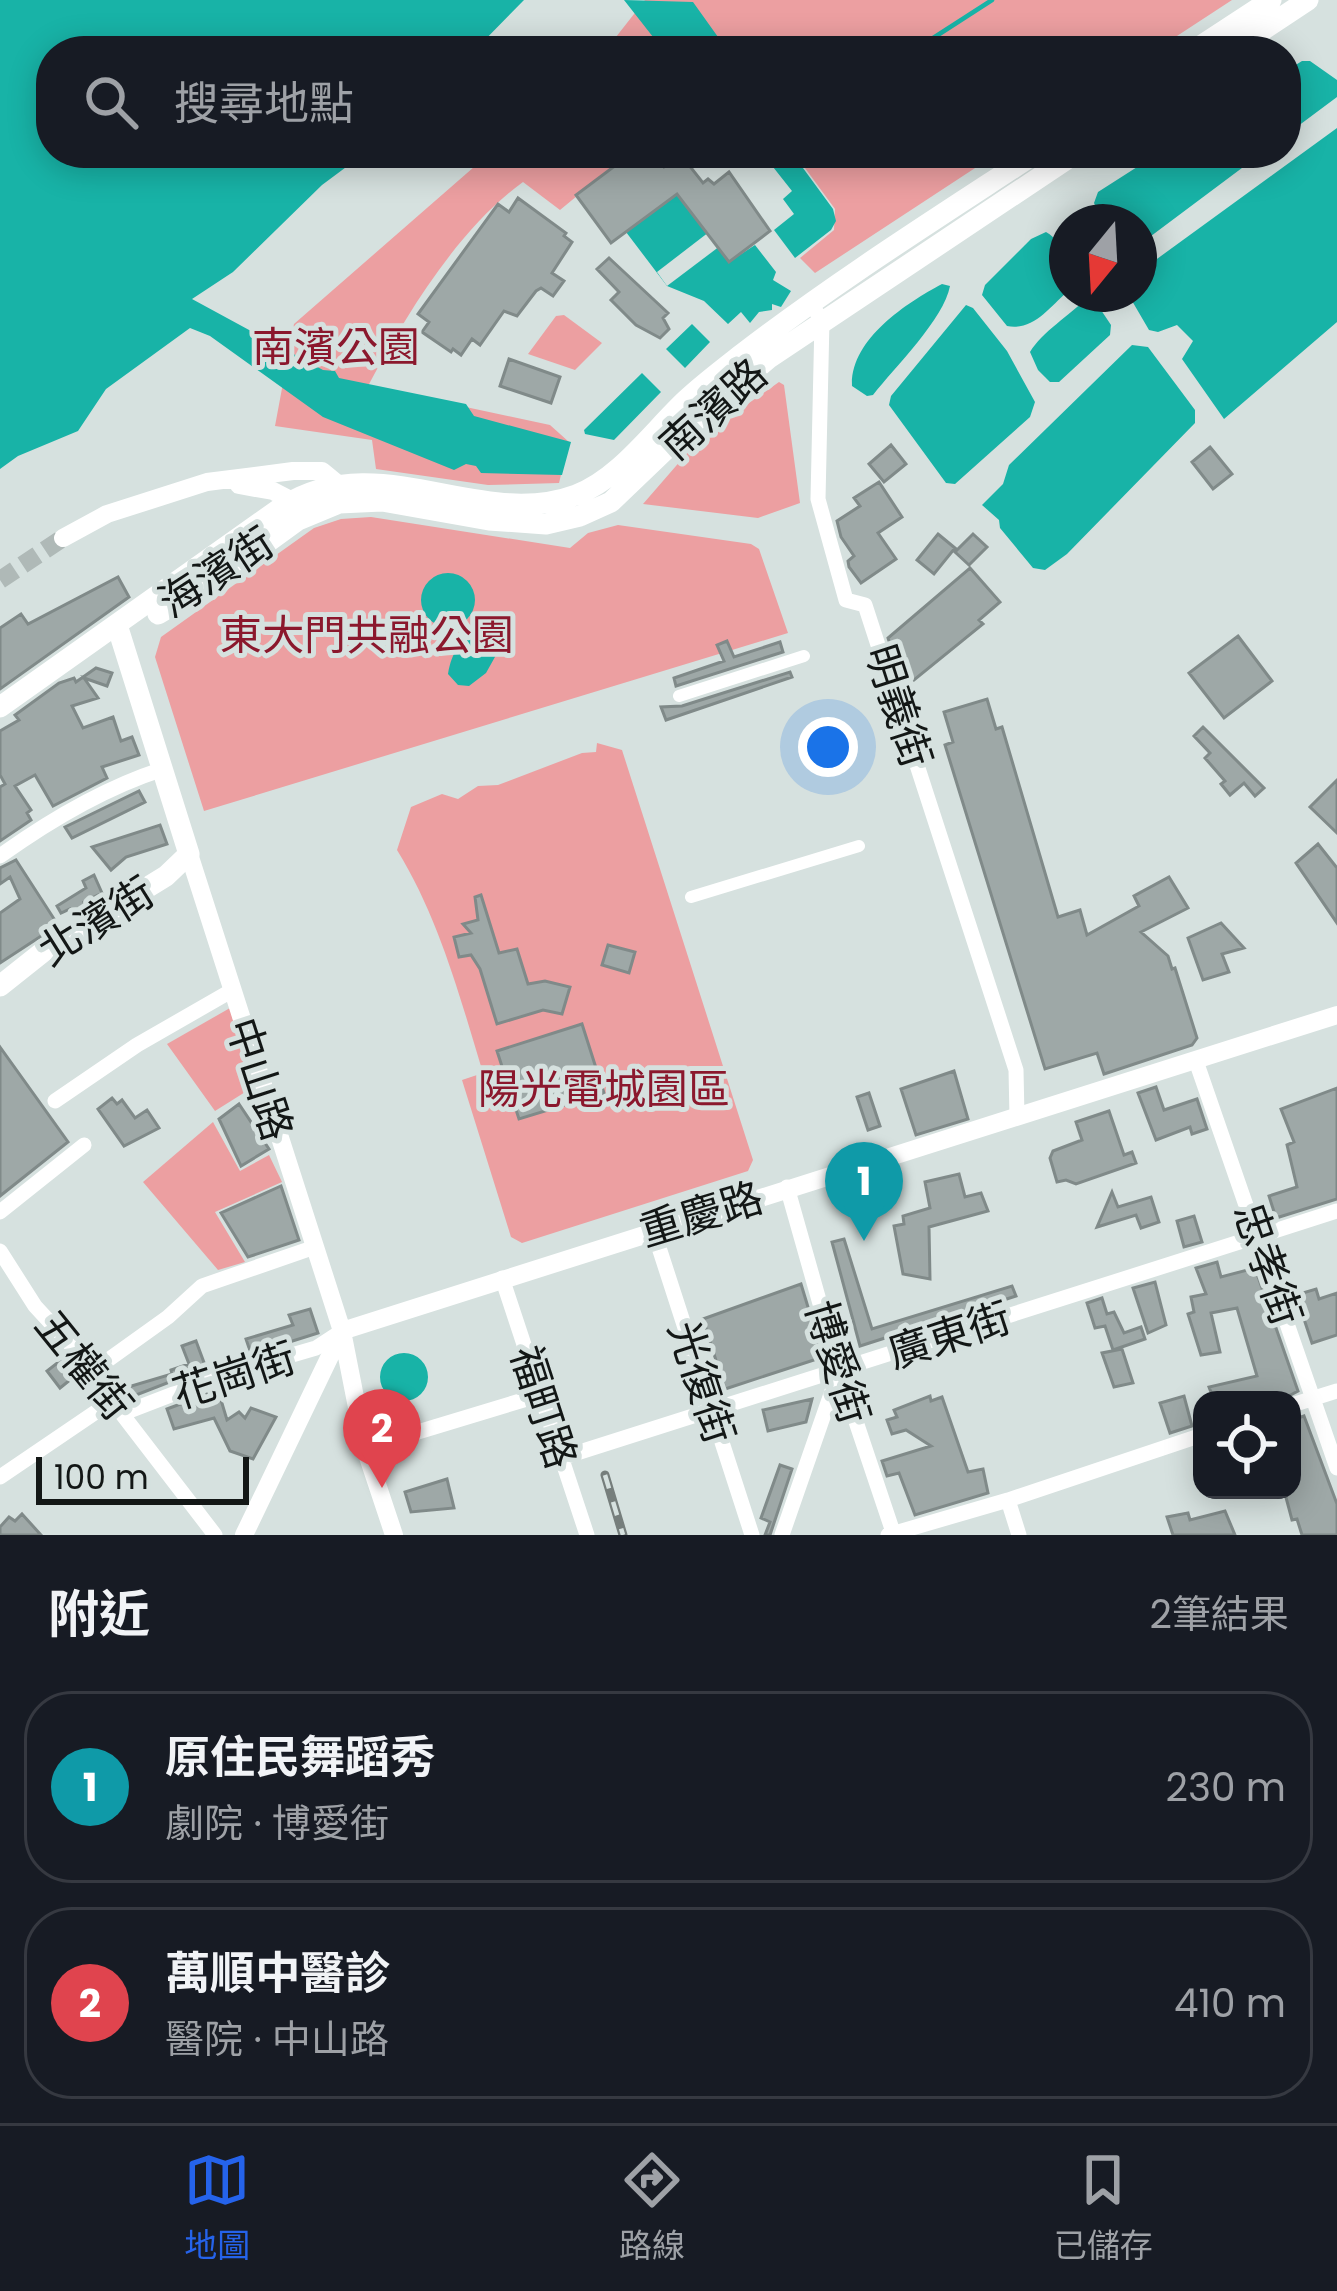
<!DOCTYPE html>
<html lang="zh-TW">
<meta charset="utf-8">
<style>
:root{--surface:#171b24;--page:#20242c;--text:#f1f3f6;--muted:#9ea1a6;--line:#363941;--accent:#2563eb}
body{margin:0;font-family:Poppins,"Noto Sans TC",sans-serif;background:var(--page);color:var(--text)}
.controls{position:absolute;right:36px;bottom:36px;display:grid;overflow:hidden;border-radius:24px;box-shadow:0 6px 30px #0003}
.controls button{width:108px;height:108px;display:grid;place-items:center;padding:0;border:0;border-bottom:3px solid var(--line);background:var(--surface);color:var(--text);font:60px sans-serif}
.compass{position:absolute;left:1049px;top:204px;width:108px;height:108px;border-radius:50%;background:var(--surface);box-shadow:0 6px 30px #0003;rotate:198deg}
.scale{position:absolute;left:36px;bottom:30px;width:213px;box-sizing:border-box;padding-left:12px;border:6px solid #131716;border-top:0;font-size:33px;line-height:42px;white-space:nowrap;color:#131716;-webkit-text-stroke:9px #d6e1df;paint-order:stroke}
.you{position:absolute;left:828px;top:747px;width:42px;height:42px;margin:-30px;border:9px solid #fff;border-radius:50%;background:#1a73e8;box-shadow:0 0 0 18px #1a73e833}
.badge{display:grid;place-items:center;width:78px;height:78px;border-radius:50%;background:var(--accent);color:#fff;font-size:39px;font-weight:700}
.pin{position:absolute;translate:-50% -99px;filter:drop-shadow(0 3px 6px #0008)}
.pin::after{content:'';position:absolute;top:63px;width:42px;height:36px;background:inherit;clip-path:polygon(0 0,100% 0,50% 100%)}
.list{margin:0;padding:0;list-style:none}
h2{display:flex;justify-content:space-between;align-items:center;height:156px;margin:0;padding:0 48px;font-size:51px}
h2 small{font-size:39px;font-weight:400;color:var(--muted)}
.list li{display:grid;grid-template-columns:78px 1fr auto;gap:36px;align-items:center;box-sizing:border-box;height:192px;margin:0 24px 24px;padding:0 24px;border:3px solid var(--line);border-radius:48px}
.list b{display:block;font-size:45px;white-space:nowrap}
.list p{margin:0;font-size:39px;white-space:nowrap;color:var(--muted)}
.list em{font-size:39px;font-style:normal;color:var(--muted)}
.icon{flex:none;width:66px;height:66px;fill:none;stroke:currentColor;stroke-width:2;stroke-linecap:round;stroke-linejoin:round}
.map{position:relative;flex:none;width:1337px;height:1535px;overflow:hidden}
.search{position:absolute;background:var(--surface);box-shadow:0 6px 30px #0003;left:36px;right:36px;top:36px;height:132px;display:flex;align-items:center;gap:30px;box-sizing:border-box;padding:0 42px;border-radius:48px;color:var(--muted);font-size:45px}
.sheet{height:588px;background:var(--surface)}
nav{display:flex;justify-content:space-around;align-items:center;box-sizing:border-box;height:168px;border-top:3px solid var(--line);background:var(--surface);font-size:33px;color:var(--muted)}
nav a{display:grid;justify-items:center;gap:6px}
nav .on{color:var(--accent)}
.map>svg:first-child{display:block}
.green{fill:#ec9fa1}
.water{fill:#18b3a7}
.pier{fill:#d6e1df}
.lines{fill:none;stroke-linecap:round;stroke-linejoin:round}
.stream{stroke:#18b3a7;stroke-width:4.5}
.building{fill:#9ea8a7;stroke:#808a89;stroke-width:3}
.tertiary-tunnel{stroke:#afb9b7;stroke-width:18;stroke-dasharray:18 9;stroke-linecap:butt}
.pedestrian{stroke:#fff;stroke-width:12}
.minor{stroke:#fff;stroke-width:15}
.tertiary{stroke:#fff;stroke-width:18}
.secondary{stroke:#fff;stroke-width:21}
.rail-casing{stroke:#767e7c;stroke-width:9}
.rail{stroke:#d6e1df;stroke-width:4.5;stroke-dasharray:14;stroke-linecap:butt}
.labels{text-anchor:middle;stroke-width:10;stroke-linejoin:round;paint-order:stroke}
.park-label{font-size:42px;fill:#8b182d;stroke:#d6e1df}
.street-label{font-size:42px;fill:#131716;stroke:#d6e1df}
</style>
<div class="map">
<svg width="1337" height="1535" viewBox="0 0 1337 1535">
<rect width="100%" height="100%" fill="#d6e1df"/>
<path class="green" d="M645 0H1232L1154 51H605Z
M490 153H629L560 210 523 182C457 230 406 315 368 386L550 425 569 442 559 483 488 485 376 469 372 440 275 426 294 324Z
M794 153H998L815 273 800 258 834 230 835 209Z
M564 315 602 343 575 370 528 354 556 316Z
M779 382 784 385 800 503 758 518 643 504 702 436Z
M371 517 570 548 588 533 618 525 751 544 759 549 788 633 204 811 155 657 161 637 314 528 341 519Z
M597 743 622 750 753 1160 748 1171 522 1243 511 1237 462 1080 483 1073C460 997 439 918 397 850L411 807 442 794 458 799 478 786 498 785 582 753 596 752Z
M230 1008 250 1089 215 1111 167 1044Z
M213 1122 240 1171 269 1155 282 1182 215 1212 245 1262 218 1270 143 1182Z"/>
<path class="water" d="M0 0H524L474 51H51V153H365L322 185 233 272 192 299 323 370 335 371 339 378 466 404 474 416 571 442 562 475 481 473 476 466 466 464 454 470 323 417 210 336 190 328 106 389 78 431 18 456 0 469Z
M624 0 693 2 728 51H664Z
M1302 61H1310L1337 80V97L1286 135V71Z
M1337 128V322L1224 419 1182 359 1193 341 1177 325 1158 332 1149 330 1128 294H1139V272Z
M762 153H792L833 209 836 221 831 230 795 258 774 230 794 214 783 199 792 191Z
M1159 153H1262L1139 245V222H1103L1094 203 1098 192Z
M682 191 686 206 729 262 755 245 776 272 773 280 791 291 781 307 772 304V310L759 312 750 323 741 312 728 324 704 301 667 286 626 232Z
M1046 232C1068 245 1067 269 1067 292 1049 308 1033 331 1007 326L982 295 985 285 1031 239Z
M942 284 950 286C944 319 895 367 873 395L867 396 852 386C850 340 906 303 942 284Z
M1087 298H1093L1111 325 1110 335 1059 382H1050L1038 370 1030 352C1042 332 1070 315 1087 298Z
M966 305 973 308 1007 351 1035 402 1030 417 955 484 946 483 889 405 891 396Z
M692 324 710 342 685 368 666 349Z
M1132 345 1148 347 1195 410V423L1067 554 1045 570 1033 568 1000 528 999 520 982 505 1003 484 1009 465Z
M642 373 661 392 614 440 585 434 584 430Z
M421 600a27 27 0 1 1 54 0a27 27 0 1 1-54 0Z
M480 629 500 648 486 673 469 686 458 685 448 674C452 651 460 641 480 629Z
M380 1377a24 24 0 1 1 48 0a24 24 0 1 1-48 0Z"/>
<path class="pier" d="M709 232 720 246 667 286 657 272Z"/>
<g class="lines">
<path class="stream" d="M913 51 992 0"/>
</g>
<path class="building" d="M632 153H654L664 167 681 155 703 183 708 179 714 184 729 172 770 231 729 262 677 194 611 243 576 195Z
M518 198 566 233 564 236 572 242 552 273 564 281 553 296 541 288 536 291 517 316 504 311 480 345 472 339 461 355 453 349 451 352 422 332 429 322 418 314 498 204 509 212Z
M609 258 668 313 663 318 669 329 660 338 636 325 611 300 619 292 597 269Z
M509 359 560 377 551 403 500 386Z
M891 445 906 464 884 482 869 464Z
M1210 447 1232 474 1213 489 1192 462Z
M879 482 902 517 878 533 896 559 861 583 849 567 848 561 854 556 841 537 837 521 860 506 854 498Z
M938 534 955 548 934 574 917 560Z
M973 534 987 547 969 565 955 552Z
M970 568 1000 602 979 620 983 624 914 680 895 659 888 638Z
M118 577 129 597 0 689V628L21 614 28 624Z
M1238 636 1272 681 1224 718 1189 673Z
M727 641 734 657 780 642 783 652 676 686 674 678 724 661 717 645Z
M96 668 112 673 107 686 84 678 98 698 72 706 83 728 113 717 121 741 132 737 139 755 102 767 107 778 53 806 35 775 15 786 31 810 27 813 31 820 0 841V787L5 784 0 775V731L19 720 15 715 59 683 74 678 76 682Z
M790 672 792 677 666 720 661 707 682 706Z
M987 699 996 729 1002 727 1058 917 1080 910 1087 935 1139 906 1134 896 1169 877 1188 908 1141 932 1168 956 1172 969 1175 968 1197 1038 1192 1045 1104 1074 1097 1053 1045 1069 945 745 953 742 944 712Z
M1203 727 1264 788 1255 796 1244 783 1230 795 1221 784 1225 781 1205 758 1210 753 1194 736Z
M1337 780V833L1310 807Z
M139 791 145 802 72 838 65 827Z
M160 825 167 844 126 857 111 870 92 847Z
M1318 844 1337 868V923L1296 863Z
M16 860 58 925 0 963V913L20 899 10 877 0 884V868Z
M94 875 102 893 84 902 87 907 74 915 70 909 61 913 57 906 86 888 83 881Z
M481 895 499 953 517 949 528 984 545 981 570 987 562 1014 543 1010 497 1024 480 969 471 955 459 957 454 937 471 933 463 924 478 920 475 897Z
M1221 923 1244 948 1222 954 1229 972 1203 980 1188 938Z
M608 945 635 952 629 973 602 965Z
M582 1024 604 1093 519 1119 497 1051Z
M0 1047 68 1142 0 1196Z
M954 1071 968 1119 916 1135 901 1089Z
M1156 1087 1164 1110 1197 1099 1207 1129 1192 1134 1190 1127 1156 1140 1138 1093Z
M1337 1088V1199L1276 1218 1269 1196 1297 1187 1287 1145 1294 1142 1281 1109Z
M869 1093 880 1126 868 1130 857 1097Z
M112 1098 117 1104 122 1100 135 1118 147 1110 159 1128 124 1146 98 1109Z
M239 1104 269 1149 241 1166 219 1119Z
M1109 1111 1124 1155 1132 1152 1136 1163 1076 1184 1066 1180 1057 1182 1050 1158 1053 1151 1082 1140 1076 1122Z
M959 1174 965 1197 981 1193 988 1211 929 1227 930 1279 903 1274 894 1226 904 1224 903 1216 930 1208 925 1182Z
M281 1186 299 1240 248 1257 221 1213Z
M1112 1192 1118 1207 1151 1197 1159 1222 1141 1228 1136 1215 1097 1227Z
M1194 1216 1202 1242 1184 1247 1177 1221Z
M844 1239 872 1329 1012 1286 1016 1296 860 1346 832 1242Z
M1217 1262 1221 1277 1255 1268 1298 1391 1281 1400H1214L1209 1387 1257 1376 1237 1308 1211 1313 1220 1352 1201 1355 1188 1314 1194 1312 1191 1297 1206 1294 1196 1268Z
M1155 1282 1166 1325 1148 1333 1133 1288Z
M801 1284 821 1350 817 1359 725 1389 703 1319Z
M1316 1289 1319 1299 1337 1293V1335L1312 1343 1296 1295Z
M1102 1298 1107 1314 1114 1312 1124 1333 1141 1327 1145 1339 1113 1350 1105 1326 1095 1328 1087 1303Z
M310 1309 318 1333 251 1354 246 1339 293 1325 289 1315Z
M196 1341 206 1368 131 1397 128 1387 172 1374 171 1370 189 1364 182 1346Z
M1122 1349 1133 1383 1114 1387 1102 1353Z
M65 1357 80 1372 60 1388 47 1371Z
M218 1390 227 1420 239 1412 245 1418 251 1408 276 1417 253 1459 230 1451 214 1418 174 1429 167 1409Z
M930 1396 931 1401 942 1397 968 1472 983 1469 988 1493 915 1515 899 1473 887 1476 882 1461 931 1446 906 1430 892 1434 887 1420 897 1417 894 1410Z
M1184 1396 1192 1426 1170 1433 1160 1403Z
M812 1399 806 1422 768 1431 763 1410Z
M1304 1416 1337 1504V1535H1302L1297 1519 1292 1520 1284 1490H1292V1420Z
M780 1465 792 1469 770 1535H765L770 1522 761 1518Z
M447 1479 454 1508 411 1512 405 1492Z
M1225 1511 1235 1535H1173L1167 1517 1188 1513 1190 1520Z
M22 1514 41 1535H0V1527L9 1517 15 1521Z"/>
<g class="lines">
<path class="tertiary-tunnel" d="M0 580 63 538"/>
<path class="pedestrian" d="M679 696 804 656
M691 897 859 846"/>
<path class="minor" d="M810 303 822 320 818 499 846 600 865 605 1016 1070 1017 1117
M0 856C50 820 104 788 163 769
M1196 1061 1337 1468
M55 1101 137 1045 231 991
M787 1187 839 1371 894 1535
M0 1212 84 1145
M653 1229 752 1535
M0 1251 35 1306 94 1370 112 1401 215 1535
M502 1278 587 1535
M94 1370 168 1317 202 1286 315 1247
M1292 1405 1337 1391
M124 1413 220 1376 316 1348 342 1331
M365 1448 540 1395
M561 1458 1337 1211
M0 1477 112 1401
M1008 1500 1019 1535
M782 1535 839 1371
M888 1535 1008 1500 1202 1435"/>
<path class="tertiary" d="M239 485 273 491 302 506
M63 538 107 514 207 482 293 471H322L339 485
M189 854 342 1331 365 1448 394 1535
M342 1331C673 1224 1006 1122 1337 1015
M244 1535 342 1331"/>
<path class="secondary" d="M1193 51 1271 0
M1231 51 1308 0
M158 614 217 579 298 520 339 503 382 501 489 520 546 524 580 516 611 502 705 412 769 358 1076 153
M0 707 282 507C379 445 479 531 576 495 619 479 653 431 686 400 703 384 723 369 742 354 837 281 937 218 1036 153
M0 986 44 951 166 876 189 854 117 625"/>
<g class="rail-casing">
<path id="rail" d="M605 1475 623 1535"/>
</g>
<use href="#rail" class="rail"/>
</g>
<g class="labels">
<g class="park-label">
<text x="336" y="362">南濱公園</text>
<text x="367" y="650">東大門共融公園</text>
<text x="604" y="1104">陽光電城園區</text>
</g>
<g class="street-label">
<text transform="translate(713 409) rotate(-42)" y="15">南濱路</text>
<text transform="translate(216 572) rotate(-33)" y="15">海濱街</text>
<text transform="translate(899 706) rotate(72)" y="15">明義街</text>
<text transform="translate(96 921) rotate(-32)" y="15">北濱街</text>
<text transform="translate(260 1079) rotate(72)" y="15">中山路</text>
<text transform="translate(701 1214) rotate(-17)" y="15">重慶路</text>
<text transform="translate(1268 1264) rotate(71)" y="15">忠孝街</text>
<text transform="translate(949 1335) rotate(-18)" y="15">廣東街</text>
<text transform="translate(838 1362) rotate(73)" y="15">博愛街</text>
<text transform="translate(84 1365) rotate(51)" y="15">五權街</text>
<text transform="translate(234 1375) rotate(-18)" y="15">花崗街</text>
<text transform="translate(702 1382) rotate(72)" y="15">光復街</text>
<text transform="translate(544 1407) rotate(72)" y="15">福町路</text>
</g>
</g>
</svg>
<div class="controls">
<button><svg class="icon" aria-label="locate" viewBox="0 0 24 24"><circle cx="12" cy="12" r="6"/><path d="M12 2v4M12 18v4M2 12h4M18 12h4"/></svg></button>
</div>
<svg class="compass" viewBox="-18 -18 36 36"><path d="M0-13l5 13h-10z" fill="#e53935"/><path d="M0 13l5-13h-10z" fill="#9ea1a6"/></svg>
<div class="scale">100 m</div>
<div class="you"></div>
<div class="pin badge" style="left:864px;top:1241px;background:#0f9aa8">1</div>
<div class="pin badge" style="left:382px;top:1488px;background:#e0444e">2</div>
<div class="search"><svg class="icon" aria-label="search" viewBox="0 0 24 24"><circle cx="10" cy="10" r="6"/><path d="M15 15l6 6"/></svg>搜尋地點</div>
</div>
<section class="sheet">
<h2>附近<small>2筆結果</small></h2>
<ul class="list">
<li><span class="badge" style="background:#0f9aa8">1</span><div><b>原住民舞蹈秀</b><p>劇院 · 博愛街</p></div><em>230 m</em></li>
<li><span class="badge" style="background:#e0444e">2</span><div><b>萬順中醫診</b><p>醫院 · 中山路</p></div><em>410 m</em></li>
</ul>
</section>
<nav>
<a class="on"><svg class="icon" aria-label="map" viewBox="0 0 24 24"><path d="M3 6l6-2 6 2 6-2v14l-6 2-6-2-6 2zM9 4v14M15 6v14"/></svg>地圖</a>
<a><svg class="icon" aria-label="directions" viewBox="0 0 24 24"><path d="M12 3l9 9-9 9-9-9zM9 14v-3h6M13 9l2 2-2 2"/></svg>路線</a>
<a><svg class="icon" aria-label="saved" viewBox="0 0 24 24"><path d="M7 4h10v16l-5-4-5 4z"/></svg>已儲存</a>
</nav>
